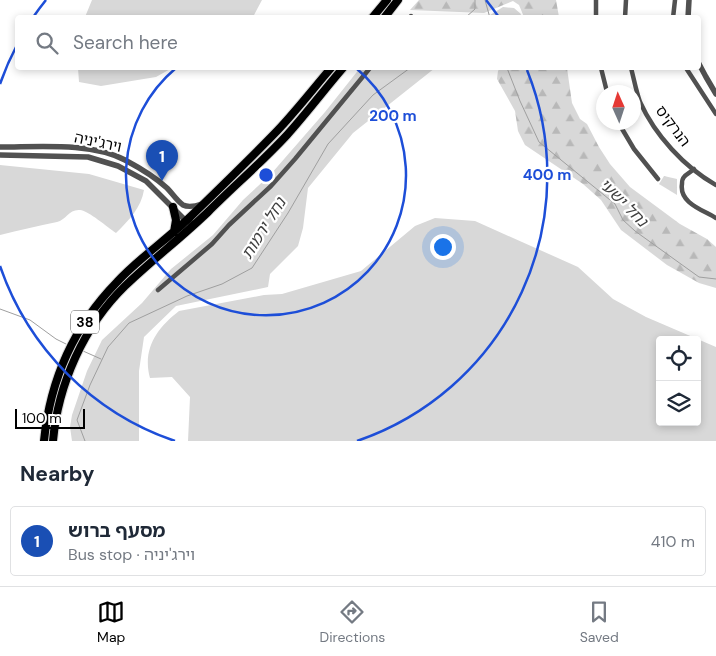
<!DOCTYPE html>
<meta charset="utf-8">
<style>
:root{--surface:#fff;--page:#f2f2f3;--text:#1f2937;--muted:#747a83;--line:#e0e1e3;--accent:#000}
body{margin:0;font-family:"DM Sans","Noto Sans Hebrew",sans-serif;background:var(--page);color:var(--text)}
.controls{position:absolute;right:15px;bottom:15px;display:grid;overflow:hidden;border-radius:5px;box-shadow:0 2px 8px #0003}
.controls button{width:45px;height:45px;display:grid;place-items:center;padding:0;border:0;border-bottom:1px solid var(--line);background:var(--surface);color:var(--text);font:25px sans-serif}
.compass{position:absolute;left:596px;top:85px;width:45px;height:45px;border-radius:50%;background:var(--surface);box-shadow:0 2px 8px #0003;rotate:357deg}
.scale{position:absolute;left:15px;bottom:12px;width:70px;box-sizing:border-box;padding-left:5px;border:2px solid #000;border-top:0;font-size:14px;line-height:18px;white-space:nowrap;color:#000;-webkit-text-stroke:4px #fff;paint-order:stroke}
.you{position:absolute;left:442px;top:246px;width:18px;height:18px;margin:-12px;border:4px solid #fff;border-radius:50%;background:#1a73e8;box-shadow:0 0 0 8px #1a73e833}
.badge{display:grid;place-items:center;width:32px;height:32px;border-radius:50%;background:var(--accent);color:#fff;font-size:16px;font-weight:700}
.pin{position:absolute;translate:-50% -41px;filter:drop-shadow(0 1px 2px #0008)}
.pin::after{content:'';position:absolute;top:26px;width:18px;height:15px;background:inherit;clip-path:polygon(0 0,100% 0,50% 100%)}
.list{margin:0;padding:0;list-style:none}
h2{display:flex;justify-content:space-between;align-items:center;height:65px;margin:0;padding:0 20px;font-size:21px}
h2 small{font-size:16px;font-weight:400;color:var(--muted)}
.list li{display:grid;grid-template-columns:32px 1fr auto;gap:15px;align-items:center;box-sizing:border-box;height:70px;margin:0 10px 10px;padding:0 10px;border:1px solid var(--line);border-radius:5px}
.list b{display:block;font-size:19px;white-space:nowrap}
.list p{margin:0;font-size:16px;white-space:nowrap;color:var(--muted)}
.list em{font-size:16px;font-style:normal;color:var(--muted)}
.icon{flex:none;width:28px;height:28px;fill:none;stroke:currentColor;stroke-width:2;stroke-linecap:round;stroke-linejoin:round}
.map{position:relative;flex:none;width:716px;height:441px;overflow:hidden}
.search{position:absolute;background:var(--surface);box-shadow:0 2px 8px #0003;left:15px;right:15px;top:15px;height:55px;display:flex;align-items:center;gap:12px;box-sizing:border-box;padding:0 18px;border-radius:5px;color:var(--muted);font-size:19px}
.sheet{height:145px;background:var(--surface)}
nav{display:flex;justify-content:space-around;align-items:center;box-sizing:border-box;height:70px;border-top:1px solid var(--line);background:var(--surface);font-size:14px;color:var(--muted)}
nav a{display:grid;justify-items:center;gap:2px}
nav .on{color:var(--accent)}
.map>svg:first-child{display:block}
.grass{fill:#d8d8d8;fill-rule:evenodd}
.forest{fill:url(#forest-firs)}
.park{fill:url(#park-crowns)}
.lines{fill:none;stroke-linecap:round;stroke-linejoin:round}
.stream{stroke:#9f9f9f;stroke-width:1}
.trunk-casing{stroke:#dbdbdb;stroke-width:10}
.minor{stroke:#515151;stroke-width:4.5}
.tertiary{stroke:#515151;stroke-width:5.5}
.trunk{stroke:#000;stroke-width:8}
.ring{fill:none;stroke:#1d4ed8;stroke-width:2.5}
.labels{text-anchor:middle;stroke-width:4.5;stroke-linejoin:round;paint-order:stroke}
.shield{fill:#fff;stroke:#4c4c4c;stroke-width:1}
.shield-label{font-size:14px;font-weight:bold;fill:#000}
.street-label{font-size:15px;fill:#000;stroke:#fff}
.water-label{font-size:16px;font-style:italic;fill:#404040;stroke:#fff}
.centre{fill:#1d4ed8;stroke:#fff;stroke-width:2.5}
.ring-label{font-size:15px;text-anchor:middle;font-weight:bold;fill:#1d4ed8;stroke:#fff;stroke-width:4.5;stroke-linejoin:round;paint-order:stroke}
</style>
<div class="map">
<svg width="716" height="441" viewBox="0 0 716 441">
<defs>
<pattern id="forest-firs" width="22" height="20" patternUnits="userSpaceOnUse" patternTransform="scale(1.25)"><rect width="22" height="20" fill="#d8d8d8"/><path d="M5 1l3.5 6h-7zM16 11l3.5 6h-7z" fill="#b8b8b8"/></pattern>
<pattern id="park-crowns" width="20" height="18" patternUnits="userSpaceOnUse" patternTransform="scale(1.25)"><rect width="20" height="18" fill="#d8d8d8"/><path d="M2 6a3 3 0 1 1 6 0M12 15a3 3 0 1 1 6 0" fill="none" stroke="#b8b8b8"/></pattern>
</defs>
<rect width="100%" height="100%" fill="#fff"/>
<path class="grass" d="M92 0H262L253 17H85Z
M503 7 514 8 521 14 520 17H487Z
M78 68H172L156 77 101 86 79 82Z
M360 68H435L353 133 308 188 303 228 298 246 270 274 268 287 176 306 144 337 139 371V441H72L70 427 72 415 87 371 102 340 142 303 171 269 213 235 243 200 271 174 325 112Z
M0 165 89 174 144 190C141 208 129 220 116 233 107 227 89 211 80 210 69 209 66 220 57 222 38 226 19 230 0 235Z
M435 218 475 221 578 267 613 299 646 317 716 347V441H188L190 397 172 377 150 378C142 349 157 328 179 311L264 295 282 294 361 271 415 226ZM660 340H697V422H660Z"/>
<path class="forest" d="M419 0H556L559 17H524L519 5 513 1 484 13 410 10Z
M500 68H567L572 103 580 119 587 124 599 147 610 164 630 187 680 224 707 239 716 247V288L699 283 667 265 621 230 601 200 583 184 525 145 518 131 515 111 497 79 498 71Z"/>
<path class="park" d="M664 176 677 179V195L659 184Z"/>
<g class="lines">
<path class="stream" d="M485 0 490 18
M465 18 475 9V0
M507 68 520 101 539 142 615 204 623 220 635 231 699 277 716 279
M0 309 30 320 56 339 66 344
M83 351 101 359
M85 441 77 420 90 385 108 347 129 323 187 296 222 284 252 268 288 213 328 144 373 95 410 68"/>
<g class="trunk-casing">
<path id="trunk" d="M372 18 387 0
M384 18 398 0
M173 207 176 220 174 232
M44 441C50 381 74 326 117 282 138 259 165 241 188 219 218 190 248 161 277 131 296 111 313 89 331 68
M53 441C58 384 84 326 125 286 152 260 181 238 208 212 234 186 262 162 287 135 306 114 324 90 343 68"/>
</g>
<path class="minor" d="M596 0V18
M411 18V16
M625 18 626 0
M673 18 675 0
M601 68 607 92
M631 68C634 79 636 91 640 102 655 135 684 167 716 185
M686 68 716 114
M618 122 634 149 658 179
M694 169C691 172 686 174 684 177 682 179 682 182 682 184 679 203 703 210 716 218
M158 290 212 244 229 225 271 186 295 159 370 68"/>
<path class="tertiary" d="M688 18 689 0
M698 62 706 77 716 94
M0 147C38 147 91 142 125 160 140 168 155 177 167 188 172 193 177 201 183 205 189 208 196 206 202 204
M0 155 88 157 118 166 146 181 186 221 195 224"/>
<use href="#trunk" class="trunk"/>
</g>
<g class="ring">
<path d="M356 68A140 140 0 1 1 176 68"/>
<path d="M175 441A281 281 0 0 1 0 266M0 84A281 281 0 0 1 17 45M34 16A281 281 0 0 1 46 0M486 0A281 281 0 0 1 498 16M527 70A281 281 0 0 1 357 441"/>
</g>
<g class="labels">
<rect class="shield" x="71" y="310.5" width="28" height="23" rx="4"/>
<g class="shield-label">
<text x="85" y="327">38</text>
</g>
<g class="street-label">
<text transform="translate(673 126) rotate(53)" y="5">הנרקיס</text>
<text transform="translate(98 142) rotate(12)" y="5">וירג'יניה</text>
</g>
<g class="water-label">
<text transform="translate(624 202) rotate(45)" y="6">נחל ישעי</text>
<text transform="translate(263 228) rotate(-58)" y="6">נחל ירמות</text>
</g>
</g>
<circle cx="266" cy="175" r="8" class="centre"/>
<g class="ring-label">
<text x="393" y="121">200 m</text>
<text x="547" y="180">400 m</text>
</g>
</svg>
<div class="controls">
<button><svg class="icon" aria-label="locate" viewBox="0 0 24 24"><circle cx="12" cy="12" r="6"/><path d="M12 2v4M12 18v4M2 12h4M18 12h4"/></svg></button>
<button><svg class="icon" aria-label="layers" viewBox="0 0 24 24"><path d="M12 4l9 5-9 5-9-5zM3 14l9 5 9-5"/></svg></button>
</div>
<svg class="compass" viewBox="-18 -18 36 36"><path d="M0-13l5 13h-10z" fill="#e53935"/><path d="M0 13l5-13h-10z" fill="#747a83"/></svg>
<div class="scale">100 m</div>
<div class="you"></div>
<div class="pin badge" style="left:162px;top:181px;background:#1a4fb4">1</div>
<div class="search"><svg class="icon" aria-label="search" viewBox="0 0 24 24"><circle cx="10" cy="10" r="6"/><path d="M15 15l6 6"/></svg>Search here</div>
</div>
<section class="sheet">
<h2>Nearby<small></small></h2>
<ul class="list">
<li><span class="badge" style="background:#1a4fb4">1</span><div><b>מסעף ברוש</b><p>Bus stop · וירג'יניה</p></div><em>410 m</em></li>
</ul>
</section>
<nav>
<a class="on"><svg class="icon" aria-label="map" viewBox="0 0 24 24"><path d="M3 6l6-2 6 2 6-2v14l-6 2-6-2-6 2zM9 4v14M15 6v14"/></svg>Map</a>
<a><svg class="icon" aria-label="directions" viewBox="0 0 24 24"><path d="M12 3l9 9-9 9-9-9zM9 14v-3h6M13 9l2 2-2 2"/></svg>Directions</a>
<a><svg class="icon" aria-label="saved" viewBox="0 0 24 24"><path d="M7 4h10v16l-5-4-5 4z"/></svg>Saved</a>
</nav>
